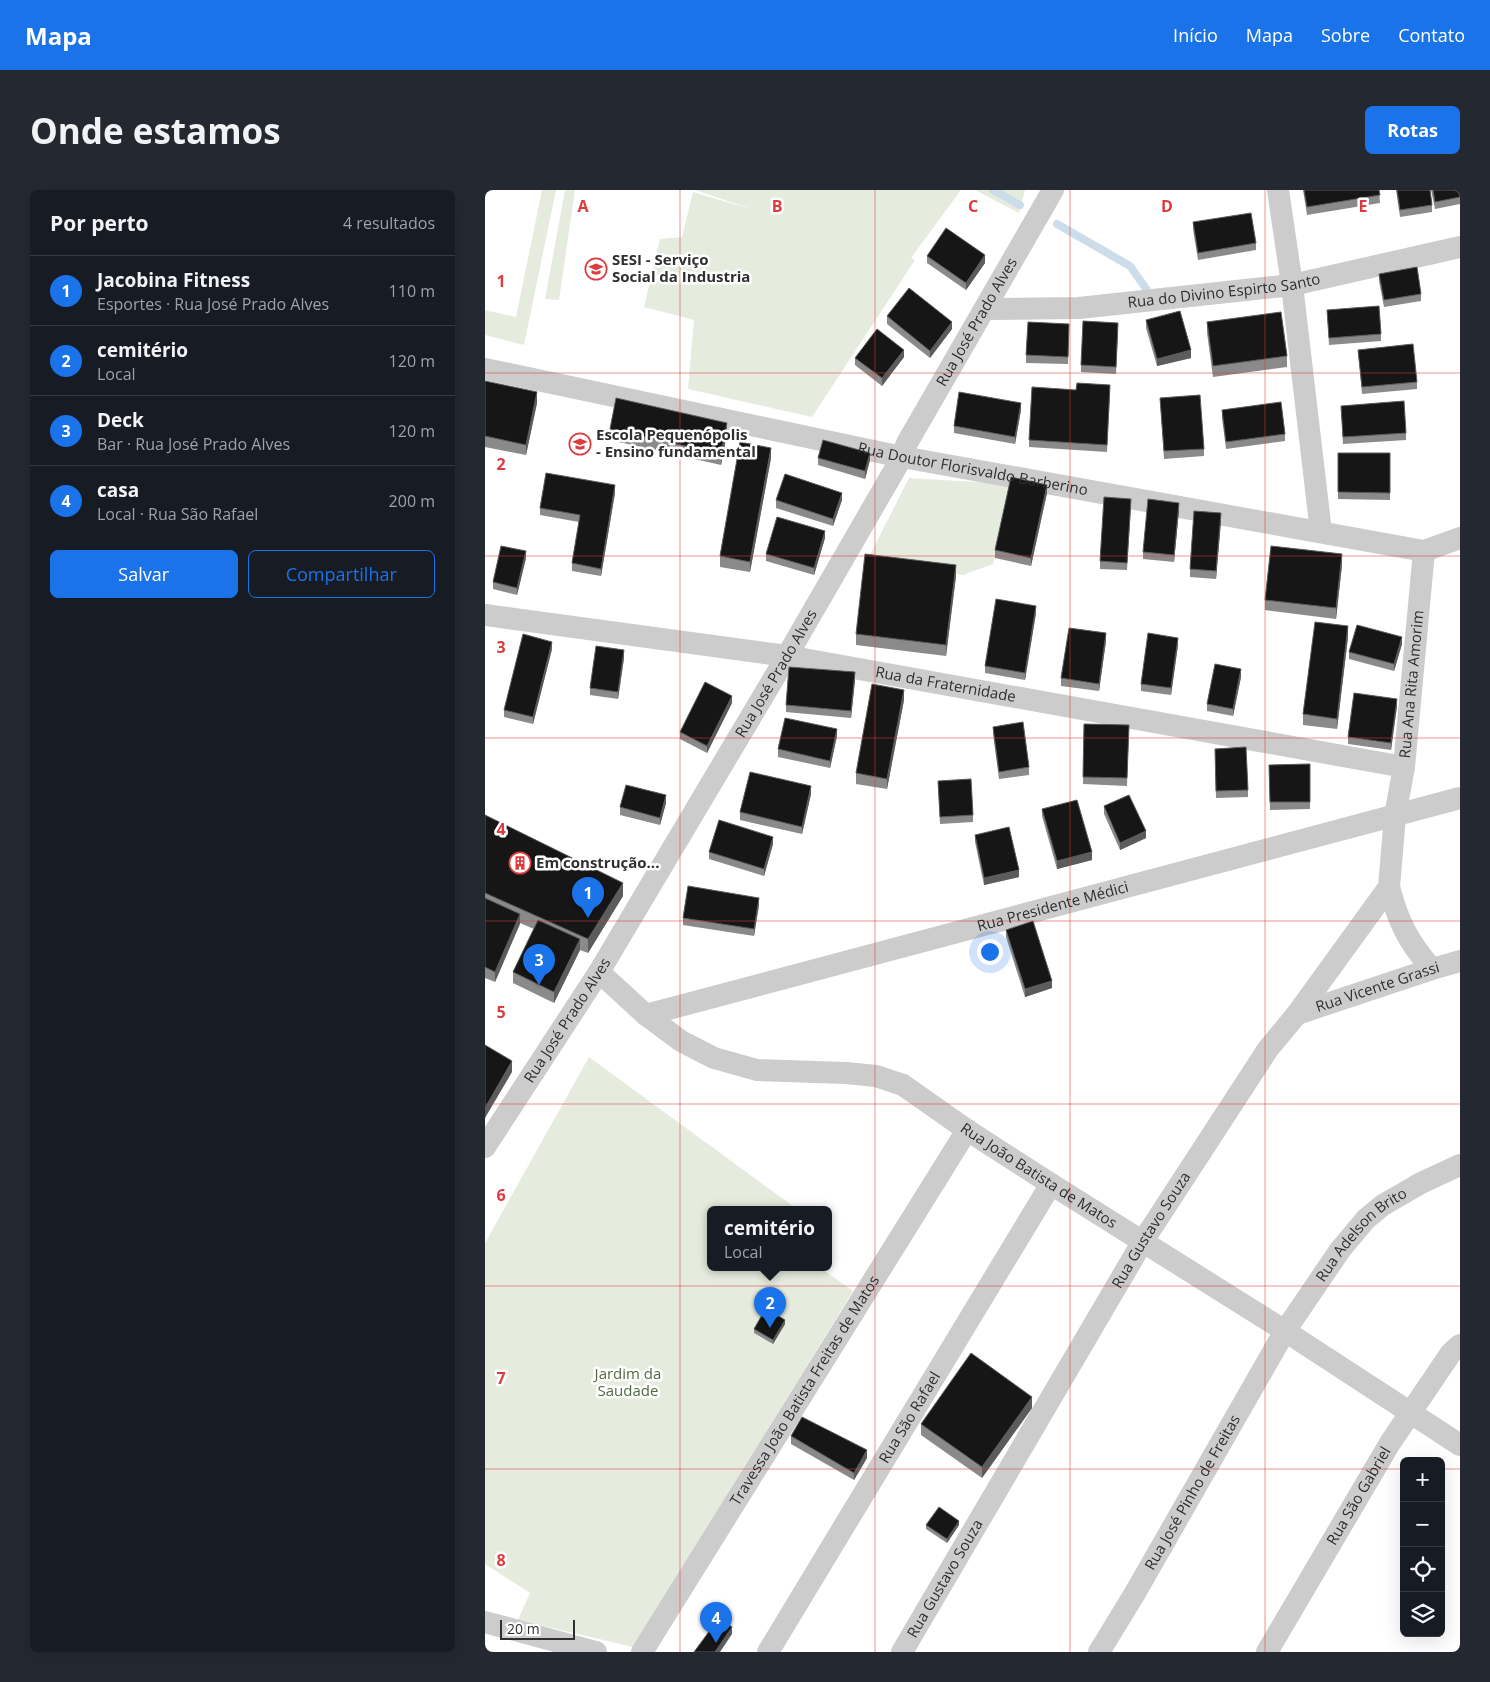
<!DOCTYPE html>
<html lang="pt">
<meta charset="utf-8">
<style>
:root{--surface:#171b24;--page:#242831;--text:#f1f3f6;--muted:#9ea1a6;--line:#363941;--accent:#1a73e8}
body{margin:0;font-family:"Open Sans",sans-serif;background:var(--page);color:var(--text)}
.controls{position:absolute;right:15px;bottom:15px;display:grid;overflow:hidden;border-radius:8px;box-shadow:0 5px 20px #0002}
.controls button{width:45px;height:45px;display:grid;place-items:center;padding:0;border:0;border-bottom:1px solid var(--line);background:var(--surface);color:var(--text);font:25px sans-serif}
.scale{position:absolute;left:15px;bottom:12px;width:75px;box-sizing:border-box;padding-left:5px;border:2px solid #2f2f2f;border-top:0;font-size:14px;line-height:18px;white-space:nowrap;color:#2f2f2f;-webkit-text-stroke:4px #fff;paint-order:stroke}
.you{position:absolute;left:504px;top:761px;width:18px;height:18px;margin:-12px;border:4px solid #fff;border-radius:50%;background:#1a73e8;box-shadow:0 0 0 8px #1a73e833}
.badge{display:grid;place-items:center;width:32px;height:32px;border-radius:50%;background:var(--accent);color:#fff;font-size:16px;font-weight:700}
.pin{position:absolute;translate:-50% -41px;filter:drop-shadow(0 1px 2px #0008)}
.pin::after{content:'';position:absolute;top:26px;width:18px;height:15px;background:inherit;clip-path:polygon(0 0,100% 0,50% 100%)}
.popup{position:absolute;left:222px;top:1016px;width:125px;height:65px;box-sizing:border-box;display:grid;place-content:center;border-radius:8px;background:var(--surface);filter:drop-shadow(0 1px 4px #0005);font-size:16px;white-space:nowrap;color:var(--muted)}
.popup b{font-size:19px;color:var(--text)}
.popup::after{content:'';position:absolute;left:50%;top:100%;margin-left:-10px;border:10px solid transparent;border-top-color:var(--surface)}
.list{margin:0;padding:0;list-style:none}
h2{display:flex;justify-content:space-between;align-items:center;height:65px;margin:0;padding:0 20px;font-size:21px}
h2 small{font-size:16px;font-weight:400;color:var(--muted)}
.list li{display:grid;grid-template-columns:32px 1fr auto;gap:15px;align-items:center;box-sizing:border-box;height:70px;padding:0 20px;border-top:1px solid var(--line)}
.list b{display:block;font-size:19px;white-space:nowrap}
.list p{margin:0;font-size:16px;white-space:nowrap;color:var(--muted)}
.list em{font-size:16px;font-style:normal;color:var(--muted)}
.actions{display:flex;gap:10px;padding:15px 20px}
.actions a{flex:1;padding:11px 0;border:1px solid var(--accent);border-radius:8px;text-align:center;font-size:18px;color:var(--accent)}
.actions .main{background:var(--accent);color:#fff}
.icon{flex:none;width:28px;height:28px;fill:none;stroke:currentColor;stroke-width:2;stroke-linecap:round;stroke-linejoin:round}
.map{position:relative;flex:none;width:975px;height:1462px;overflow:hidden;border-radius:8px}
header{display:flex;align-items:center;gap:30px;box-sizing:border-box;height:70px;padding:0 25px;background:var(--accent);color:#fff}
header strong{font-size:24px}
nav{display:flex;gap:28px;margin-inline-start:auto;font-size:18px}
.intro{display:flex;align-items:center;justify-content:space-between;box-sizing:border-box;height:120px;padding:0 30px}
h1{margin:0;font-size:35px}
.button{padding:12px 22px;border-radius:8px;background:var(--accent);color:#fff;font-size:18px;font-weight:700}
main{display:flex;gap:30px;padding:0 30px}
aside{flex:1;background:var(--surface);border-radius:8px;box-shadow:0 5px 20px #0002}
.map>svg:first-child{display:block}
.green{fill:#e5ecde}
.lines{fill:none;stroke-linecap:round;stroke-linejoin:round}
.stream{stroke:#cbddeb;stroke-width:8}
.street{stroke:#ccc;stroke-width:22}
.wall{fill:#8a8a8a}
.shaded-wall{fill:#5c5c5c}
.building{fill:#161616;stroke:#5c5c5c}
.grid{fill:none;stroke:#dd3b3e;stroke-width:1;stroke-opacity:0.55}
.labels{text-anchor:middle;stroke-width:5;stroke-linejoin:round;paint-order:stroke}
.poi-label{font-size:15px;font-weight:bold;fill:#2f2f2f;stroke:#fff;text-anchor:start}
.street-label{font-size:15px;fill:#2f2f2f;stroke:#fff}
.park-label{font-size:15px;fill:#50693f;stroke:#fff}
.grid-label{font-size:16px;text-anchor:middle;font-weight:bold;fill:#dd3b3e;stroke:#fff;stroke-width:5;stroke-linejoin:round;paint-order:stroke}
</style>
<header>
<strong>Mapa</strong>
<nav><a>Início</a><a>Mapa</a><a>Sobre</a><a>Contato</a></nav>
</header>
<div class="intro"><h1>Onde estamos</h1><a class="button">Rotas</a></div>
<main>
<aside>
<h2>Por perto<small>4 resultados</small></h2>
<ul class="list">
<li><span class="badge">1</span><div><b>Jacobina Fitness</b><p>Esportes · Rua José Prado Alves</p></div><em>110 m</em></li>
<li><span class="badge">2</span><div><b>cemitério</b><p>Local</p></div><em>120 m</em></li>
<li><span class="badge">3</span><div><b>Deck</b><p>Bar · Rua José Prado Alves</p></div><em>120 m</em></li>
<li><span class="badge">4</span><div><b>casa</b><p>Local · Rua São Rafael</p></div><em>200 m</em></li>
</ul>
<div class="actions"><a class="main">Salvar</a><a>Compartilhar</a></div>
</aside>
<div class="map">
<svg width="975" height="1462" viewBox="0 0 975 1462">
<rect width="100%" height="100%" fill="#fff"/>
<path class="green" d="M57 0H71L39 155 0 145V120L31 127Z
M80 0H90L74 110 60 109Z
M210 0H476L426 68 430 70 327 227 203 199 209 130 159 117 175 49 197 47 208 2 269 20Z
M490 0H540L534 23Z
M424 288 526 294 508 374 478 385 384 367Z
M104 867 312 1019H226V1077H334L368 1101 148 1457 33 1430 45 1403 0 1374V1053Z"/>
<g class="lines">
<path class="stream" d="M508 0 535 15
M572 34 645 76 662 100"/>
<g class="street">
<path d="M793 0 807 95 836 342"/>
<path id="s1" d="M500 119 594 118 807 95 975 57"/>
<path id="s2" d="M0 179 417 267 939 361 975 348"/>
<path id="s3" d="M0 425 302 466 919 577"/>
<path d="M904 697C913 731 923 752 947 779"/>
<path id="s4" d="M114 782 161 825 196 851 229 868 272 880 361 883 391 886 418 895 482 940 566 994 800 1141 975 1255"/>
<path id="s5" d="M812 824 947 779 975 771"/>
<path id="s6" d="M161 825 975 608"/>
<path id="s7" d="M0 957 114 782 302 466 417 267 422 253 568 0"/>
<path d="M0 1432 111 1462"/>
<path id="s8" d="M157 1462 482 940"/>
<path id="s9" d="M283 1462 566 994"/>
<path id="s10" d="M417 1462 658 1051 783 859 812 824 904 697 910 626 919 577 939 361"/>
<path id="s11" d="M614 1462 650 1403 800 1141 855 1060 881 1029 898 1015 936 993 975 975"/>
<path id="s12" d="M782 1462 905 1253 966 1163 975 1155"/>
</g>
</g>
<path class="wall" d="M818 0H894L895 13 822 25Z
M911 0H945L947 15V22L915 27Z
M946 0H975V14L950 19Z
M708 32 771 53V60L713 70 708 39Z
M442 66 500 73 481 100 442 73Z
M894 84 936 104V111L899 117 894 91Z
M842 120 896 144V151L844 155Z
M402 126 467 139 445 168 402 134Z
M661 130 706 168 672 176 661 138Z
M722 132 802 166V177L728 187 722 143Z
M633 140 631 184 596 182V175Z
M584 141 583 174 541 173V165Z
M873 160 932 192V199L877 204Z
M419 167 397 196 370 175V168Z
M0 191 52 213 41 265 0 257Z
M625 202 622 262 544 257V250Z
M675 208 719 259V266L679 269Z
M856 216 921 243V250L858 254Z
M536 220 530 254 469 243V236Z
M737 220 800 244V251L741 259 737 228Z
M125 239 242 244 236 275 125 250Z
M853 263H905V310L853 309Z
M286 268 265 382 235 377V366Z
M333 268 385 270 380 289 333 275Z
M130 303 116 386 87 381V373L94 332 55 325V318Z
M562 303 546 376 510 368V360Z
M291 310H357L348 336 291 318Z
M646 316 642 380 615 379V371Z
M694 320 689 372 658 369V362Z
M736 331 731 389 705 387V379Z
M340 348 329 385 281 371V364Z
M41 368 32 405 8 399V392Z
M857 375 851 429 780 420V410Z
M471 386 461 466 371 455V444Z
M551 423 540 490 500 483V476Z
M863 447 852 539 818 535V524Z
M621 451 614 501 576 496V488Z
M917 454 909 481 864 469V462Z
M693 455 686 505 656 501V494Z
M67 459 48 534 19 527V520Z
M139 468 133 509 105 505V498Z
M756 487 748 526 722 521V514Z
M370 490 366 528 301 522V515Z
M419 510 402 599 371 594V583Z
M247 513 222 563 195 549V542Z
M912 516 906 560 863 554V547Z
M599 534 644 535 642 596 598 594Z
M508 537 544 577V585L514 589 508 544Z
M352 546 345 578 293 567V559Z
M730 559 763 600V607L731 608Z
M825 574V619L785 620 784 575Z
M453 591 488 625V632L455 634Z
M326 604 317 644 255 630V622Z
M181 613 175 635 135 625V617Z
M619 616 661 648 635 660 619 624Z
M557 619 607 670 572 679 557 626Z
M0 625 138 706 103 763 95 760 69 813 28 793V782L49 739 35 733 10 792 0 788Z
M490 645 534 687 499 695 490 652Z
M288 654 279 686 224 669V662Z
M274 715 269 746 198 735V728Z
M521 740 567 798 540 807 521 747Z
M300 1134 288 1154 269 1143V1139Z
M547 1218 497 1288 436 1245V1234Z
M306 1246 382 1268 369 1290 306 1254Z
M441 1335H474L462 1353 441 1339Z"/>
<path class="shaded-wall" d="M500 65V73L481 100V93Z
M467 132V139L445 168V161Z
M419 160V167L397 196V188Z
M706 160V168L672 176V169Z
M52 202V213L41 265V255Z
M536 213V220L530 254V247Z
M242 233V244L236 275V264Z
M286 258V268L265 382V372Z
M385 263V270L380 289V281Z
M130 295V303L116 386V379Z
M562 295V303L546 376V368Z
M357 303V310L348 336V329Z
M694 313V320L689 372V365Z
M736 323V331L731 389V381Z
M340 341V348L329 385V378Z
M41 361V368L32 405V398Z
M857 364V375L851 429V418Z
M471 375V386L461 466V455Z
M551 416V423L540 490V483Z
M863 436V447L852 539V529Z
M621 443V451L614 501V494Z
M917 447V454L909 481V474Z
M693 448V455L686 505V498Z
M67 452V459L48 534V527Z
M139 460V468L133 509V502Z
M756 479V487L748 526V519Z
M370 482V490L366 528V521Z
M419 500V510L402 599V589Z
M247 506V513L222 563V556Z
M912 509V516L906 560V553Z
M352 539V546L345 578V571Z
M326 596V604L317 644V637Z
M181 605V613L175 635V628Z
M661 641V648L635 660V653Z
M288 647V654L279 686V679Z
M607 662V670L572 679V671Z
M534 680V687L499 695V688Z
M138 693V706L103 763V749Z
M274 708V715L269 746V739Z
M35 724V734L10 792V782Z
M95 749V760L69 813V802Z
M567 791V798L540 807V799Z
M27 871V882L0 928V918Z
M300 1130V1134L288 1154V1150Z
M547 1207V1218L497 1288V1277Z
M382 1260V1268L369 1290V1283Z
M474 1331V1335L462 1353V1349Z
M247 1437V1444L235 1462H230Z"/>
<path class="building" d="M819 0H894L895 5 822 17Z
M912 0H945L947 15 915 20Z
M948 0H975V7L950 12Z
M766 23 771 53 713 63 708 32Z
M461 38 500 65 481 93 442 66Z
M932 77 936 104 899 110 894 84Z
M424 98 467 132 445 161 402 126Z
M894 116 896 144 844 148 842 120Z
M695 121 706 160 672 169 661 130Z
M796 122 802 166 728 176 722 132Z
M598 131 633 133 631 177 596 175Z
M543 132 584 134 583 167 541 165Z
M392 139 419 160 397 188 370 168Z
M928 154 932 192 877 197 873 160Z
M0 191 52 202 41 255 0 246Z
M592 193 625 195 622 255 544 250 547 197 591 200Z
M474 202 536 213 530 247 469 236Z
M715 205 719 259 679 261 675 208Z
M131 208 242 233 236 264 125 239Z
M919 211 921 243 858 247 856 216Z
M796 212 800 244 741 252 737 220Z
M338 250 385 263 380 281 333 268Z
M255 252 286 258 265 372 235 366Z
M853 263H905V303L853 302Z
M61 283 130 295 116 379 87 373 95 325 55 318Z
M300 284 357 303 348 329 291 310Z
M526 287 562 295 546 368 510 360Z
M619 307 646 309 642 373 615 371Z
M663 309 694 313 689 365 658 362Z
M709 321 736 323 731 381 705 379Z
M292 327 340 341 329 378 281 364Z
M16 356 41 361 32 398 8 392Z
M786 356 857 364 851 418 780 410Z
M380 364 471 375 461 455 371 444Z
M511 409 551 416 540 483 500 476Z
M830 432 863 436 852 529 818 524Z
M872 435 917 447 909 474 864 462Z
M584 438 621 443 614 494 576 488Z
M663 443 693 448 686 498 656 494Z
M38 444 67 452 48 527 19 520Z
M111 456 139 460 133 502 105 498Z
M730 474 756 479 748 519 722 514Z
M304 477 370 482 366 521 301 515Z
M220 492 247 506 222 556 195 542Z
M387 494 419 500 402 589 371 583Z
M869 503 912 509 906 553 863 547Z
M300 528 352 539 345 571 293 559Z
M538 532 544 577 514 582 508 537Z
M599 534 644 535 642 588 598 587Z
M761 557 763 600 731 601 730 559Z
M825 574V612H785L784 575Z
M265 582 326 596 317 637 255 622Z
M486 589 488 625 455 627 453 591Z
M141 595 181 605 175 628 135 617Z
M644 605 661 641 635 653 619 616Z
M592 610 607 662 572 671 557 619Z
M0 625 138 693 103 749 0 703Z
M234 630 288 647 279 679 224 662Z
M524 637 534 680 499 688 490 645Z
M203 696 274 708 269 739 198 728Z
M0 708 35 724 10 782 0 777Z
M53 730 95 749 69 802 28 782Z
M548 731 567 791 540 799 521 740Z
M0 855 27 871 0 918Z
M281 1118 300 1130 288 1150 269 1139Z
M486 1163 547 1207 497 1277 436 1234Z
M317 1227 382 1260 369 1283 306 1246Z
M454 1317 474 1331 462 1349 441 1335Z
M234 1428 247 1437 230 1462H209Z"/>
<path class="grid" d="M195 0V1462M390 0V1462M585 0V1462M780 0V1462M0 183H975M0 366H975M0 548H975M0 731H975M0 914H975M0 1096H975M0 1279H919M956 1279H975"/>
<defs>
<g id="university-ring" transform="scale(1.125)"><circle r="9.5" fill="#fff" stroke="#dd3b3e" stroke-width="1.5"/><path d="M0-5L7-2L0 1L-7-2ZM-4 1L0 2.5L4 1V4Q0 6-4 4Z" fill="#dd3b3e"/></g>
<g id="school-ring" transform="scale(1.125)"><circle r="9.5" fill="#fff" stroke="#dd3b3e" stroke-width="1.5"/><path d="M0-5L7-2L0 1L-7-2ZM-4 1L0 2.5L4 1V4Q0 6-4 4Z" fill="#dd3b3e"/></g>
<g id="building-ring" transform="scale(1.125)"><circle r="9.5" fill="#fff" stroke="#dd3b3e" stroke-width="1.5"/><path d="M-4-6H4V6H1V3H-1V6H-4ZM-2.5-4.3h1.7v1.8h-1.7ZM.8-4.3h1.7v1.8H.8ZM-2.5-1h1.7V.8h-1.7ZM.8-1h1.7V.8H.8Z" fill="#dd3b3e"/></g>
</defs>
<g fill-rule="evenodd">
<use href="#university-ring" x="111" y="79"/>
<use href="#school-ring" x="95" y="254"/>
<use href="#building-ring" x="35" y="673"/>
</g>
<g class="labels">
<g class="poi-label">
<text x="127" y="75">SESI - Serviço<tspan x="127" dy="17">Social da Industria</tspan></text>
<text x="111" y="250">Escola Pequenópolis<tspan x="111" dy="17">- Ensino fundamental</tspan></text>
<text x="51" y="678">Em construção...</text>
</g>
<g class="street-label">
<text dy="5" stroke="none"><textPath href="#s1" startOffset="240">Rua do Divino Espirto Santo</textPath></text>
<text dy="5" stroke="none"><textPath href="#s7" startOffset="961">Rua José Prado Alves</textPath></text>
<text dy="5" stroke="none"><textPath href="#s2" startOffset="498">Rua Doutor Florisvaldo Barberino</textPath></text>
<text dy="5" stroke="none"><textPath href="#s7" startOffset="556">Rua José Prado Alves</textPath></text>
<text dy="5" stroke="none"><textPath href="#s10" startOffset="1112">Rua Ana Rita Amorim</textPath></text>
<text dy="5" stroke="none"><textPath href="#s3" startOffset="466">Rua da Fraternidade</textPath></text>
<text dy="5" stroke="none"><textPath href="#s6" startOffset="421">Rua Presidente Médici</textPath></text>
<text dy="5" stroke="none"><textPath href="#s5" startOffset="85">Rua Vicente Grassi</textPath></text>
<text dy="5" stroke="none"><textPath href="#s7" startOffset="151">Rua José Prado Alves</textPath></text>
<text dy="5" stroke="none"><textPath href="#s4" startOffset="500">Rua João Batista de Matos</textPath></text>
<text dy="5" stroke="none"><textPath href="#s10" startOffset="490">Rua Gustavo Souza</textPath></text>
<text dy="5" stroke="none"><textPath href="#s11" startOffset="495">Rua Adelson Brito</textPath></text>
<text dy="5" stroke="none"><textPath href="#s8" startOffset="308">Travessa João Batista Freitas de Matos</textPath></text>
<text dy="5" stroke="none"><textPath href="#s9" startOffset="274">Rua São Rafael</textPath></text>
<text dy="5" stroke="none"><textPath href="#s11" startOffset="185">Rua José Pinho de Freitas</textPath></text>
<text dy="5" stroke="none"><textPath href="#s12" startOffset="181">Rua São Gabriel</textPath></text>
<text dy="5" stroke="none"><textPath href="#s10" startOffset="85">Rua Gustavo Souza</textPath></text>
</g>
<g class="park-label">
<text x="143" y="1189">Jardim da<tspan x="143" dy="17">Saudade</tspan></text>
</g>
</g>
<g class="grid-label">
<text x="98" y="22">A</text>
<text x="292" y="22">B</text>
<text x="488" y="22">C</text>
<text x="682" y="22">D</text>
<text x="878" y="22">E</text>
<text x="16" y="97">1</text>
<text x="16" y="280">2</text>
<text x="16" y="463">3</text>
<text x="16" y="645">4</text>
<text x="16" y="828">5</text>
<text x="16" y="1011">6</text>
<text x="16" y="1194">7</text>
<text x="16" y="1376">8</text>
</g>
</svg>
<div class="controls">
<button>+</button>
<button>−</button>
<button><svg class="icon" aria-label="locate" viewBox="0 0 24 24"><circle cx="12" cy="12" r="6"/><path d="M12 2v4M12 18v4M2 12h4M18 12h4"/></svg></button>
<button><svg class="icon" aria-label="layers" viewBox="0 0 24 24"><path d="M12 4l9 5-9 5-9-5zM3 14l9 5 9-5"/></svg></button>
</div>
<div class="scale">20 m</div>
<div class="you"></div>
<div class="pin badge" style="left:103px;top:728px">1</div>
<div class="pin badge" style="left:285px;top:1138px">2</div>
<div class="popup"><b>cemitério</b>Local</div>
<div class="pin badge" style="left:54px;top:795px">3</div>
<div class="pin badge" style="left:231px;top:1453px">4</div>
</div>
</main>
